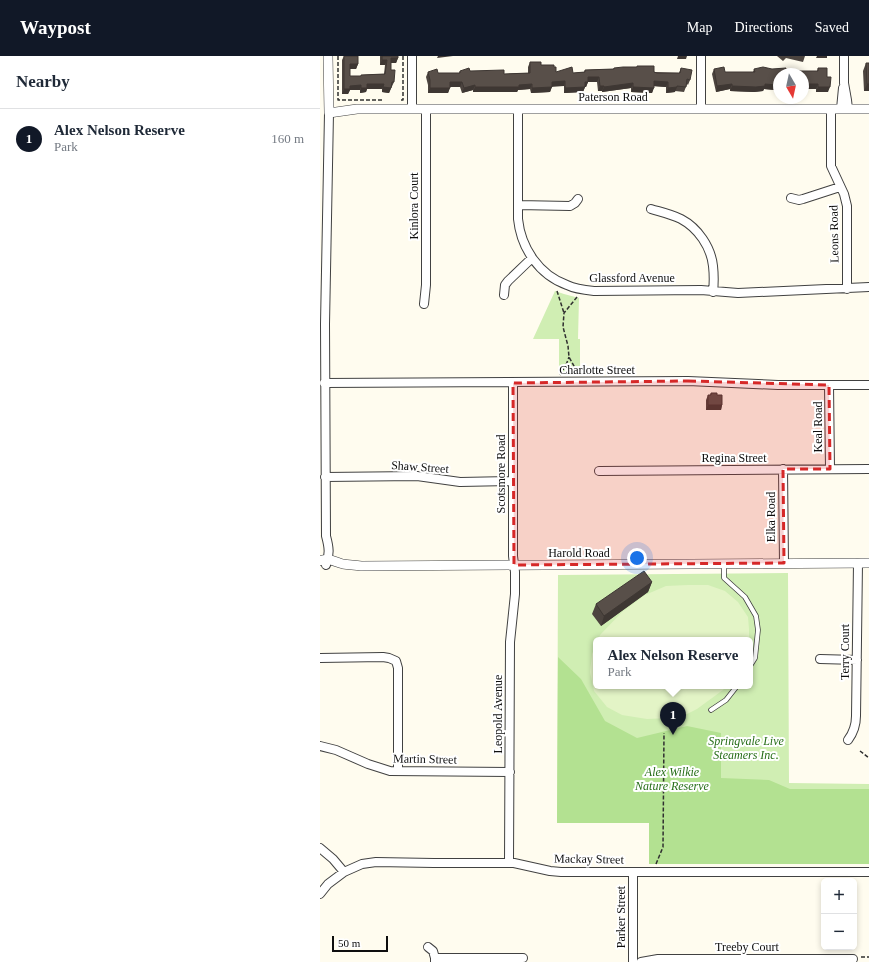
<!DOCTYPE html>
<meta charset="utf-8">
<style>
:root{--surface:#fff;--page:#f2f2f3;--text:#1f2937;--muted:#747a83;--line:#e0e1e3;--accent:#111827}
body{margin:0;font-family:Georgia,serif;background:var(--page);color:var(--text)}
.controls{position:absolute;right:12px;bottom:12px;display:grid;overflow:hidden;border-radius:6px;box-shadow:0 2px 6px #0003}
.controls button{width:36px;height:36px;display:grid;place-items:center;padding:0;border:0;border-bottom:1px solid var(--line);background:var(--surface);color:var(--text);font:20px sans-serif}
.compass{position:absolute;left:453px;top:12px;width:36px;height:36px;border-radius:50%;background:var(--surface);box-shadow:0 2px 6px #0003;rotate:171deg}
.scale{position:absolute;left:12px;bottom:10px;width:56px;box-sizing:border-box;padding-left:4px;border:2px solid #0e0e0e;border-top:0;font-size:11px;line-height:14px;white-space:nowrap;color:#0e0e0e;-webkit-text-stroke:3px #fff;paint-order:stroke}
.you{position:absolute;left:317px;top:502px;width:14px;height:14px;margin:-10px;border:3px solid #fff;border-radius:50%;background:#1a73e8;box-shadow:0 0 0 6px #1a73e833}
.badge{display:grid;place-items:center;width:26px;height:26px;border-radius:50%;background:var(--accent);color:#fff;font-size:13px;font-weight:700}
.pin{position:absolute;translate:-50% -33px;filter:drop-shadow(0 1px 2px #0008)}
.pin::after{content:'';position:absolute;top:21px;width:14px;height:12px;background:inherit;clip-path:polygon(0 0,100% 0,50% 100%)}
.popup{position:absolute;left:273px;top:581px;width:160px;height:52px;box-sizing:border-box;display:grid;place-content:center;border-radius:6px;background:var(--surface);filter:drop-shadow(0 1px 3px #0005);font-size:13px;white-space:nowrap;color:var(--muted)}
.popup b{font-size:15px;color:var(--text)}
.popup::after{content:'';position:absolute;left:50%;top:100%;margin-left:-8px;border:8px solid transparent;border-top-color:var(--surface)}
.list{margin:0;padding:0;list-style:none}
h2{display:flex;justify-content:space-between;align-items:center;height:52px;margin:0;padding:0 16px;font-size:17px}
h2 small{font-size:13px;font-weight:400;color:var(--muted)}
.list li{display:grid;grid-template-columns:26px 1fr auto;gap:12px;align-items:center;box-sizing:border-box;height:60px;padding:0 16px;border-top:1px solid var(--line)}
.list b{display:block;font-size:15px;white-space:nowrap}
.list p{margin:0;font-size:13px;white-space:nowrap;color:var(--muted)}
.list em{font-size:13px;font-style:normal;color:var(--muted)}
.map{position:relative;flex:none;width:549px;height:906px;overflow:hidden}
header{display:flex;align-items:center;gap:24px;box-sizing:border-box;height:56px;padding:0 20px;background:var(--accent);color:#fff}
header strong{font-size:19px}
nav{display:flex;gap:22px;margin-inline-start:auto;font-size:14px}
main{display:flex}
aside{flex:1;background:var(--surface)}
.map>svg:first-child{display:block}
.green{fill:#d0eeb3;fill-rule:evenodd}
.forest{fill:#b3e191}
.pitch{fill:#e3f4c6}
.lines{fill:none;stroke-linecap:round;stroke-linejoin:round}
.service-casing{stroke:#414141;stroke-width:5.5}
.minor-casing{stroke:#414141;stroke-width:10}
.tertiary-casing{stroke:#414141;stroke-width:10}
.path{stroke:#303030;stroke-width:1.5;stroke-dasharray:4 2;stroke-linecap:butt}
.service{stroke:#fff;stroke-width:4}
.minor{stroke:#fff;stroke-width:8}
.tertiary{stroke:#fff;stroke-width:9}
.wall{fill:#4c443f}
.shaded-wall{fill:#3e3733}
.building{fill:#584f49;stroke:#3e3733}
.marked{fill:#d62828;fill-opacity:0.2;stroke:#d62828;stroke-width:3;stroke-dasharray:8 5;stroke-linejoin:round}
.labels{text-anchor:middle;stroke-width:4;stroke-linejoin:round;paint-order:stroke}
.street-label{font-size:12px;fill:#0e0e0e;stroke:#fff}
.park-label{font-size:12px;font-style:italic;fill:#266d17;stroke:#fff}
</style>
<header>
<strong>Waypost</strong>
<nav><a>Map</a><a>Directions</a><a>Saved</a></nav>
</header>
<main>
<aside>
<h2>Nearby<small></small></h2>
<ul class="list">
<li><span class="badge">1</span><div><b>Alex Nelson Reserve</b><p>Park</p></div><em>160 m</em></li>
</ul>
</aside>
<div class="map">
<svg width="549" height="906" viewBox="0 0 549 906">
<rect width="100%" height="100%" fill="#fffcef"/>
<path class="green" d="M235 235 244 238 259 242 258 283H260V318H239V283H213Z
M468 517 469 727 549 728V808H329V767H237L238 519ZM276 584H430V630H276Z"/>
<path class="forest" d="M238 601 261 623 285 665 317 682 367 670 401 677V722L449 724 470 733H549V808H329V767H237Z"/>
<path class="pitch" d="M368 529H388L405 535 418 546 428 561 429 573V584H278L280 579 302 556 325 539 346 530Z
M276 589V630H406L403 634 377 653 367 658 351 662 327 663 302 659 287 651 274 635 270 616 272 598Z"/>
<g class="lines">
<g class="service-casing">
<path id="service" d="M404 508V522L425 541 436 560 438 574 435 602 430 610
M391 654 406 644 417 630"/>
</g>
<g class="minor-casing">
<path id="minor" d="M92 0V53
M524 0V27L527 44 528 53
M198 53V163C201 192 219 219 247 229 255 233 264 234 274 235L381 234 418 237 549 231
M381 53V0
M511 53V110L524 138 527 150V233
M521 53 523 32
M471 142 479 144 483 143 520 131
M198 149 250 150 255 147 258 143
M331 153C341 156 351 158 361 163 378 172 391 191 393 210 394 219 394 227 393 236
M184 239 185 229 188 225 212 202
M104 248 106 229V53
M4 327 368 325 458 329H549
M509 329 510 413
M463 413 464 507
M279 415 549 413
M5 421 97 420 140 426 193 425
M6 509C10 498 9 491 6 480L5 268 9 57
M0 602 63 601 69 602 76 605 78 612V715
M500 603 537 604
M528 684C534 676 536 669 536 660L538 507
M0 690 16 694 48 708 70 715 190 716
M0 792 13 803 24 816
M189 807 190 586 195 538V516L193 500V327
M0 838 8 828 24 816 42 808 56 806 114 807H194L230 815 241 816H549
M108 891 113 895 115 902
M115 906V902H203
M313 906V816
M321 906 338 903H533"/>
</g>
<g class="tertiary-casing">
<path id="tertiary" d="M8 0 9 57 37 53H549
M0 505C8 501 15 506 23 508 29 509 35 509 41 510L549 507"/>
</g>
<path class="path" d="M18 0V44H64
M81 44H83V0
M237 235 244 257
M257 241 244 257 243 271 248 290 249 301 259 319
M240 319 246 309 249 301
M540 695 549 702
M336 808 343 791 344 677
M541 901H549"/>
<use href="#service" class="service"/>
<use href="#minor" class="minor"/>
<use href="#tertiary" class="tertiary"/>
</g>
<path class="wall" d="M24 0H38V8L36 13H30V20H41V19L64 18 65 9H60V0H78V2L76 7H71V14L74 26 69 37 62 36V33H47L46 36 40 37V34H30L28 38H22V4Z
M457 0H485L483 6 466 2 463 5Z
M210 6 221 9 234 11 236 16 253 17 264 16 265 14 293 13 294 12 334 16 359 17 361 12 370 24 368 29 367 28 364 36 355 35V36L346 37V31L334 30 332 37 311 36V32L282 36V35H278L277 26H268L266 31H265L263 36 244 37V30H232L230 36 211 37 210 33 198 34 197 36H153V34L142 37 140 31H130L128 37H108V29L106 21 108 16 118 17H139L140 15H150L184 18 208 17V11Z
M546 7H549V35H544L543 15Z
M498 12 507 21 508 36H496V33H483V18H459V35H455V34L444 33 443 35 434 36 410 35V33L396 36 392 18 394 13 405 16H433L434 13 466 15H497Z
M391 337 402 349 401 354H386V344L388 339H390Z
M332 526 328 536 281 570 272 558 276 548Z"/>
<path class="shaded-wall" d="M118 0H133L117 2Z
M358 0H367L366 3H357Z
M497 0H507V2H496Z
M71 2H78L76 7H69Z
M62 4H67L65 9H60Z
M30 8H38L36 13H28Z
M268 21H279L277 26H268L266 31H263L265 26Z
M245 25 244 30 230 31 232 26Z
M334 25 348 26 346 31 332 30Z
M130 26H142L140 31H128Z
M313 27 311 32 282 36 284 31Z
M47 28H64L62 33H47L46 36 40 37 41 32Z
M212 28 210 33 198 34 197 36H153L155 31Z
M412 28 410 33 396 36 397 30Z
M445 28 457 29 455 34 444 33 443 35 434 36 410 35 412 30Z
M483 28H498L496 33H483Z
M547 28H549V35H544Z
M41 29 40 34H30L28 38H22L24 33 30 30Z
M155 29 153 34 142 37 144 32Z
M280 30H284L282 35H278Z
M457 30H459V35H455Z
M63 31 71 32 69 37 62 36Z
M232 31 230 36 211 37 212 32Z
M265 31 263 36 244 37 245 32Z
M313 31 334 32 332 37 311 36Z
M357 31 355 36 346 37 348 32Z
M498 31H510L508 36H496Z
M110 32H130L128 37H108Z
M388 349H402L401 354H386Z
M332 526 328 536 281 570 284 560Z"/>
<path class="building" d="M24 0H38V8H30V20H41V19L65 18 67 4H62V0H78V2H71V14H75L74 26H72L71 32 63 31 64 28H47V32H41V29L30 30V33H24Z
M210 6H221V9H234V11H236V16L252 11 253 17 265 16V14L294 13V12L303 11H317V10H334V16L337 17H360L361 12 372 14 370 24 367 23 366 31 357 30V31L348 32V26L334 25V32L313 31V27L284 31V30H280L279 21H268V26H265V31L245 32V25L232 26V31L212 32V28L199 29V31H155V29L144 32 142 26H130V32H110V24L108 16 117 13 118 17H140V15L149 12 150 15 184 14V18L210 17Z
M546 7H549V28H547Z
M404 11 405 16H435L434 13 443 11 452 13 466 12V15H498V12H507V21H511L510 31H498V28H483V18H459V30H457V29L445 28V30L436 31 412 30V28L397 30 394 13Z
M391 337H397V339H402V349H388V339H391Z
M324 515 332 526 284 560 276 548Z"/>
<path class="marked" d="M368 325 509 329 510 413H463L464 507 194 509 193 327Z"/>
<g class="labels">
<g class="street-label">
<text x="293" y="45">Paterson Road</text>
<text transform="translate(94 150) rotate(-90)" y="4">Kinlora Court</text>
<text transform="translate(514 178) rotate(-91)" y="4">Leons Road</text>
<text x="312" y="226">Glassford Avenue</text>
<text x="277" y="318">Charlotte Street</text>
<text transform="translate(498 371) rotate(-90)" y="4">Keal Road</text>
<text x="414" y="406">Regina Street</text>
<text transform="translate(100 411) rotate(4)" y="4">Shaw Street</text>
<text transform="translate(181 418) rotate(-90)" y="4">Scotsmore Road</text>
<text transform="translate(451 461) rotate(-90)" y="4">Elka Road</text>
<text x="259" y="501">Harold Road</text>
<text transform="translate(525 596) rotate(-90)" y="4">Terry Court</text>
<text transform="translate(178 658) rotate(-90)" y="4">Leopold Avenue</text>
<text transform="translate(105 703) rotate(1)" y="4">Martin Street</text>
<text transform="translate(269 803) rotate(1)" y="4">Mackay Street</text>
<text transform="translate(301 861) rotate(-90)" y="4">Parker Street</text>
<text x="427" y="895">Treeby Court</text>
</g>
<g class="park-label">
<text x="426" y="689">Springvale Live<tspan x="426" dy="14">Steamers Inc.</tspan></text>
<text x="352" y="720">Alex Wilkie<tspan x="352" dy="14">Nature Reserve</tspan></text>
</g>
</g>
</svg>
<div class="controls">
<button>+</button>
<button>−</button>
</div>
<svg class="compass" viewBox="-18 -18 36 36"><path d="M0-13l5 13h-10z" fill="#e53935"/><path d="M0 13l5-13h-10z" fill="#747a83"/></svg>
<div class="scale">50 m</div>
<div class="you"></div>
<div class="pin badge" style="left:353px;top:679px">1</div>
<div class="popup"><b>Alex Nelson Reserve</b>Park</div>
</div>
</main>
